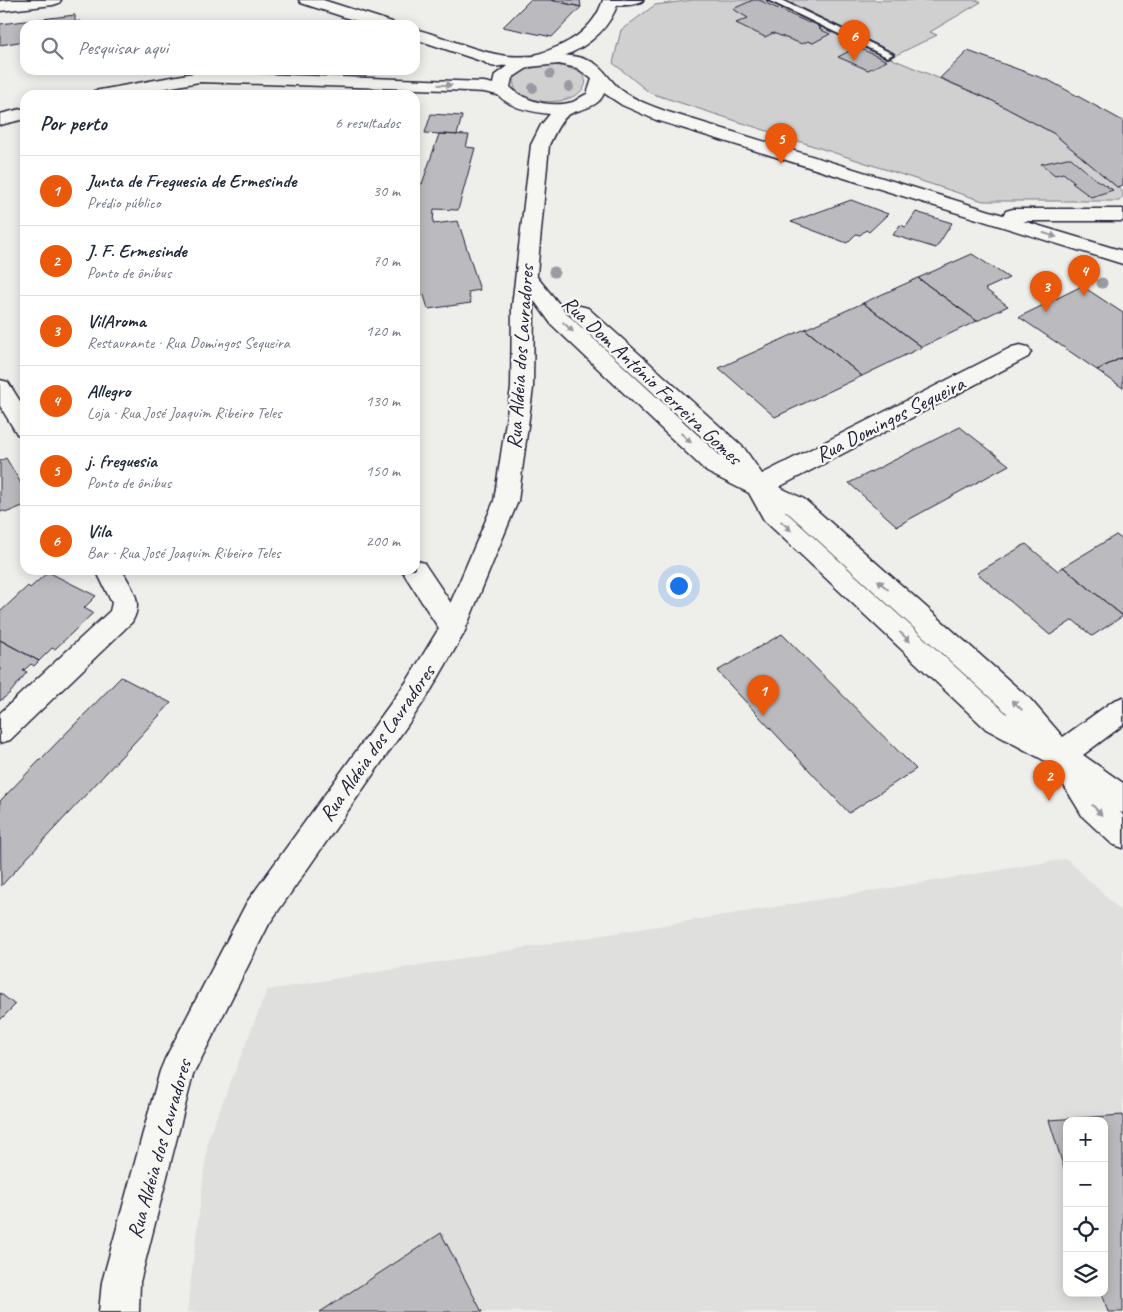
<!DOCTYPE html>
<html lang="pt">
<meta charset="utf-8">
<style>
:root{--surface:#fff;--page:#f2f2f3;--text:#1f2937;--muted:#747a83;--line:#e0e1e3;--accent:#ea580c}
body{margin:0;font-family:Caveat,sans-serif;background:var(--page);color:var(--text)}
.controls{position:absolute;right:15px;bottom:15px;display:grid;overflow:hidden;border-radius:10px;box-shadow:0 2px 12px #0003}
.controls button{width:45px;height:45px;display:grid;place-items:center;padding:0;border:0;border-bottom:1px solid var(--line);background:var(--surface);color:var(--text);font:25px sans-serif}
.you{position:absolute;left:678px;top:585px;width:18px;height:18px;margin:-12px;border:4px solid #fff;border-radius:50%;background:#1a73e8;box-shadow:0 0 0 8px #1a73e833}
.badge{display:grid;place-items:center;width:32px;height:32px;border-radius:50%;background:var(--accent);color:#fff;font-size:16px;font-weight:700}
.pin{position:absolute;translate:-50% -41px;filter:drop-shadow(0 1px 2px #0008)}
.pin::after{content:'';position:absolute;top:26px;width:18px;height:15px;background:inherit;clip-path:polygon(0 0,100% 0,50% 100%)}
.list{margin:0;padding:0;list-style:none}
h2{display:flex;justify-content:space-between;align-items:center;height:65px;margin:0;padding:0 20px;font-size:21px}
h2 small{font-size:16px;font-weight:400;color:var(--muted)}
.list li{display:grid;grid-template-columns:32px 1fr auto;gap:15px;align-items:center;box-sizing:border-box;height:70px;padding:0 20px;border-top:1px solid var(--line)}
.list b{display:block;font-size:19px;white-space:nowrap}
.list p{margin:0;font-size:16px;white-space:nowrap;color:var(--muted)}
.list em{font-size:16px;font-style:normal;color:var(--muted)}
.icon{flex:none;width:28px;height:28px;fill:none;stroke:currentColor;stroke-width:2;stroke-linecap:round;stroke-linejoin:round}
.map{position:relative;flex:none;width:1123px;height:1312px;overflow:hidden}
.search{position:absolute;background:var(--surface);box-shadow:0 2px 12px #0003;left:20px;top:20px;width:400px;height:55px;display:flex;align-items:center;gap:12px;box-sizing:border-box;padding:0 18px;border-radius:15px;color:var(--muted);font-size:19px}
.panel{position:absolute;background:var(--surface);box-shadow:0 2px 12px #0003;left:20px;top:90px;width:400px;height:485px;border-radius:15px}
.map>svg:first-child{display:block}
.built{fill:#dfdfde;fill-rule:evenodd}
.green{fill:#d0d0d1;stroke:#797986}
.building{fill:#bbbbbf;stroke:#22223b}
.lines{fill:none;stroke-linecap:round;stroke-linejoin:round}
.service-casing{stroke:#22223b;stroke-width:4}
.minor-casing{stroke:#22223b;stroke-width:3}
.tertiary-casing{stroke:#22223b;stroke-width:3}
.secondary-casing{stroke:#22223b;stroke-width:3}
.service{fill:#f6f6f2;fill-rule:evenodd}
.minor{fill:#f6f6f2;fill-rule:evenodd}
.tertiary{fill:#f6f6f2;fill-rule:evenodd}
.secondary{fill:#f6f6f2;fill-rule:evenodd}
.tree{fill:#9a9aa3}
.oneway{fill:#9797a0}
.labels{text-anchor:middle;stroke-width:4.5;stroke-linejoin:round;paint-order:stroke}
.street-label{font-size:21px;fill:#22223b;stroke:#f6f6f2}
</style>
<div class="map">
<svg width="1123" height="1312" viewBox="0 0 1123 1312">
<rect width="100%" height="100%" fill="#eeeeeb"/>
<filter id="ink" filterUnits="userSpaceOnUse"><feTurbulence type="fractalNoise" baseFrequency=".02" numOctaves="2"/><feDisplacementMap in="SourceGraphic" scale="10" xChannelSelector="R" yChannelSelector="G"/><feConvolveMatrix kernelMatrix="1 2 1 2 8 2 1 2 1" color-interpolation-filters="sRGB"/></filter>
<g filter="url(#ink)">
<path class="built" d="M1067 859 1123 913V1312H187L208 1139 267 990ZM1067 1121H1104V1293H1067Z"/>
<path class="green" d="M693 0H976L981 2 930 32 937 35 890 58 991 100 1053 133 1123 192V197L1119 201H983L650 93 613 63 621 30 655 5Z
M554 65C619 74 570 114 529 98 523 96 516 93 514 86 510 68 543 66 554 65Z"/>
<path class="building" d="M530 0H551L581 7 552 37 503 27Z
M551 0H580L581 7Z
M753 0H759L809 23 811 22 819 25 817 26 821 28 819 29 830 34 813 43 808 41 802 44 773 33 765 37 736 23 748 18 733 9Z
M75 15V22L80 21V25H25V41L0 45V24Z
M857 47 887 61 868 70 838 57Z
M968 51 1050 81 1123 121V185L1117 187 1053 133 991 100 940 78Z
M169 88 173 95H142Z
M431 114 462 116 457 135 425 133Z
M439 134 469 135 466 147 475 148 458 210 434 209 433 224 458 221 480 290 468 292 471 303 428 309 424 295 420 296 415 277V183L422 184Z
M1067 158H1071L1095 179 1113 190 1091 197 1072 183 1075 182 1063 173 1055 175 1041 164Z
M851 200 888 214 869 232 866 230 860 235 856 234 847 243 791 222Z
M916 212 952 223 936 248 893 235 900 225 906 227Z
M972 254 1009 278 985 289 1008 306 977 321 918 278Z
M918 278 977 321 922 347 863 303Z
M1082 286 1123 313V357L1097 370 1019 317Z
M863 303 922 347 862 376 805 329Z
M805 329 862 376 775 417 719 368Z
M1123 357V388L1097 370Z
M960 427 1009 465 897 526 849 483Z
M6 458 25 490V505L8 512 3 511 0 512V461Z
M1116 535 1123 540V616L1063 567Z
M1026 544 1058 571 1063 567 1123 616 1092 636 1073 620 1050 635 977 573Z
M48 572 96 596 84 608 93 613 55 649 52 648 39 661 0 640V612L28 586 30 588Z
M782 634 916 769 849 813 717 671Z
M0 640 39 661 34 666 31 664 23 671 27 672 10 693 0 701Z
M121 677 171 703 1 886 0 801Z
M0 993 15 1005 0 1020Z
M1123 1115V1312H1108L1102 1293H1104V1121H1067V1178L1049 1120Z
M441 1233 482 1312H320Z"/>
<g class="lines">
<g class="service-casing">
<path id="service" d="M608 0H643C636 5 613 7 606 2Z
M768 0H781L893 54 888 57 885 56Z"/>
</g>
<g class="minor-casing">
<path id="minor" d="M11 0H61L59 3 53 5 0 11V1Z
M199 72 484 82 508 87 511 91 508 95 502 96 484 92 447 90 199 82 129 95H91L94 91 100 90Z
M25 108V119L0 125V114Z
M526 270 533 272 568 315 725 460 729 462 572 318 569 313 572 308 580 306 588 308 744 448 762 474 1012 347 1020 345 1028 347 1031 352 1028 357 779 487 804 499 1030 699 1063 737 1113 701 1123 697V725L1083 755 1123 783V813L1120 812 1123 815V848L1112 844 1083 817 1051 764 986 729 764 520 749 493 707 472 552 325 516 276 519 272ZM785 511H786L1008 714 1006 713Z
M0 380 8 382 25 409V436L17 434 0 406Z
M415 560 424 563 463 621 466 628 463 635 453 639 443 635 406 577 402 570H415Z
M96 570H122C132 589 144 601 132 622L10 740 0 743V713L110 611 112 603Z"/>
</g>
<g class="tertiary-casing">
<path id="tertiary" d="M603 0H619C610 29 589 46 562 57 553 61 544 65 535 63L533 59 535 55C565 46 593 32 603 0Z"/>
</g>
<g class="secondary-casing">
<path id="secondary" d="M299 0H323L392 22 394 25H369L301 3Z
M415 29C446 37 475 52 507 56 535 59 562 49 590 61 603 66 609 80 620 89 634 100 652 106 668 112L1003 215 1006 211 1013 209H1123V221H1023L1123 251V264L656 120 622 105 604 93C599 107 584 108 572 113 561 117 554 135 549 145L534 306 533 388 518 501 463 635 427 697 269 924 193 1075 140 1282 139 1312H99L102 1282 160 1071 165 1059 247 902 407 681 441 625 494 501 511 388 512 306 531 145 541 125 550 114C528 111 506 108 492 88L495 75 507 66C496 65 496 70 484 62L415 39ZM559 64 577 68 592 79 587 94C582 96 577 100 573 102 552 108 525 102 510 87L512 78 529 67Z"/>
</g>
<use href="#service" class="service"/>
<use href="#minor" class="minor"/>
<use href="#tertiary" class="tertiary"/>
<use href="#secondary" class="secondary"/>
</g>
<g class="tree">
<circle cx="550" cy="74" r="4.5"/>
<circle cx="569" cy="87" r="5"/>
<circle cx="533" cy="88" r="5"/>
<circle cx="554" cy="272" r="5.5"/>
<circle cx="1102" cy="283" r="5.5"/>
</g>
<defs><path id="oneway-solid" d="M-6-.8H1V-3.2L6.5 0L1 3.2V.8H-6Z" transform="scale(1.25)"/></defs>
<g class="oneway">
<use href="#oneway-solid" transform="translate(445 85) rotate(2)"/>
<use href="#oneway-solid" transform="translate(1050 235) rotate(17)"/>
<use href="#oneway-solid" transform="translate(568 327) rotate(43)"/>
<use href="#oneway-solid" transform="translate(686 438) rotate(43)"/>
<use href="#oneway-solid" transform="translate(786 526) rotate(43)"/>
<use href="#oneway-solid" transform="translate(883 585) rotate(-138)"/>
<use href="#oneway-solid" transform="translate(905 637) rotate(43)"/>
<use href="#oneway-solid" transform="translate(1017 705) rotate(-136)"/>
<use href="#oneway-solid" transform="translate(1097 810) rotate(47)"/>
</g>
</g>
<g class="labels">
<g class="street-label">
<text transform="translate(520 357) rotate(-86)" y="7">Rua Aldeia dos Lavradores</text>
<text transform="translate(652 380) rotate(43)" y="7">Rua Dom António Ferreira Gomes</text>
<text transform="translate(890 419) rotate(-27)" y="7">Rua Domingos Sequeira</text>
<text transform="translate(377 743) rotate(-55)" y="7">Rua Aldeia dos Lavradores</text>
<text transform="translate(159 1149) rotate(-74)" y="7">Rua Aldeia dos Lavradores</text>
</g>
</g>
</svg>
<div class="controls">
<button>+</button>
<button>−</button>
<button><svg class="icon" aria-label="locate" viewBox="0 0 24 24"><circle cx="12" cy="12" r="6"/><path d="M12 2v4M12 18v4M2 12h4M18 12h4"/></svg></button>
<button><svg class="icon" aria-label="layers" viewBox="0 0 24 24"><path d="M12 4l9 5-9 5-9-5zM3 14l9 5 9-5"/></svg></button>
</div>
<div class="you"></div>
<div class="pin badge" style="left:763px;top:716px">1</div>
<div class="pin badge" style="left:1049px;top:801px">2</div>
<div class="pin badge" style="left:1046px;top:312px">3</div>
<div class="pin badge" style="left:1084px;top:296px">4</div>
<div class="pin badge" style="left:781px;top:164px">5</div>
<div class="pin badge" style="left:854px;top:61px">6</div>
<div class="search"><svg class="icon" aria-label="search" viewBox="0 0 24 24"><circle cx="10" cy="10" r="6"/><path d="M15 15l6 6"/></svg>Pesquisar aqui</div>
<section class="panel">
<h2>Por perto<small>6 resultados</small></h2>
<ul class="list">
<li><span class="badge">1</span><div><b>Junta de Freguesia de Ermesinde</b><p>Prédio público</p></div><em>30 m</em></li>
<li><span class="badge">2</span><div><b>J. F. Ermesinde</b><p>Ponto de ônibus</p></div><em>70 m</em></li>
<li><span class="badge">3</span><div><b>VilAroma</b><p>Restaurante · Rua Domingos Sequeira</p></div><em>120 m</em></li>
<li><span class="badge">4</span><div><b>Allegro</b><p>Loja · Rua José Joaquim Ribeiro Teles</p></div><em>130 m</em></li>
<li><span class="badge">5</span><div><b>j. freguesia</b><p>Ponto de ônibus</p></div><em>150 m</em></li>
<li><span class="badge">6</span><div><b>Vila</b><p>Bar · Rua José Joaquim Ribeiro Teles</p></div><em>200 m</em></li>
</ul>
</section>
</div>
